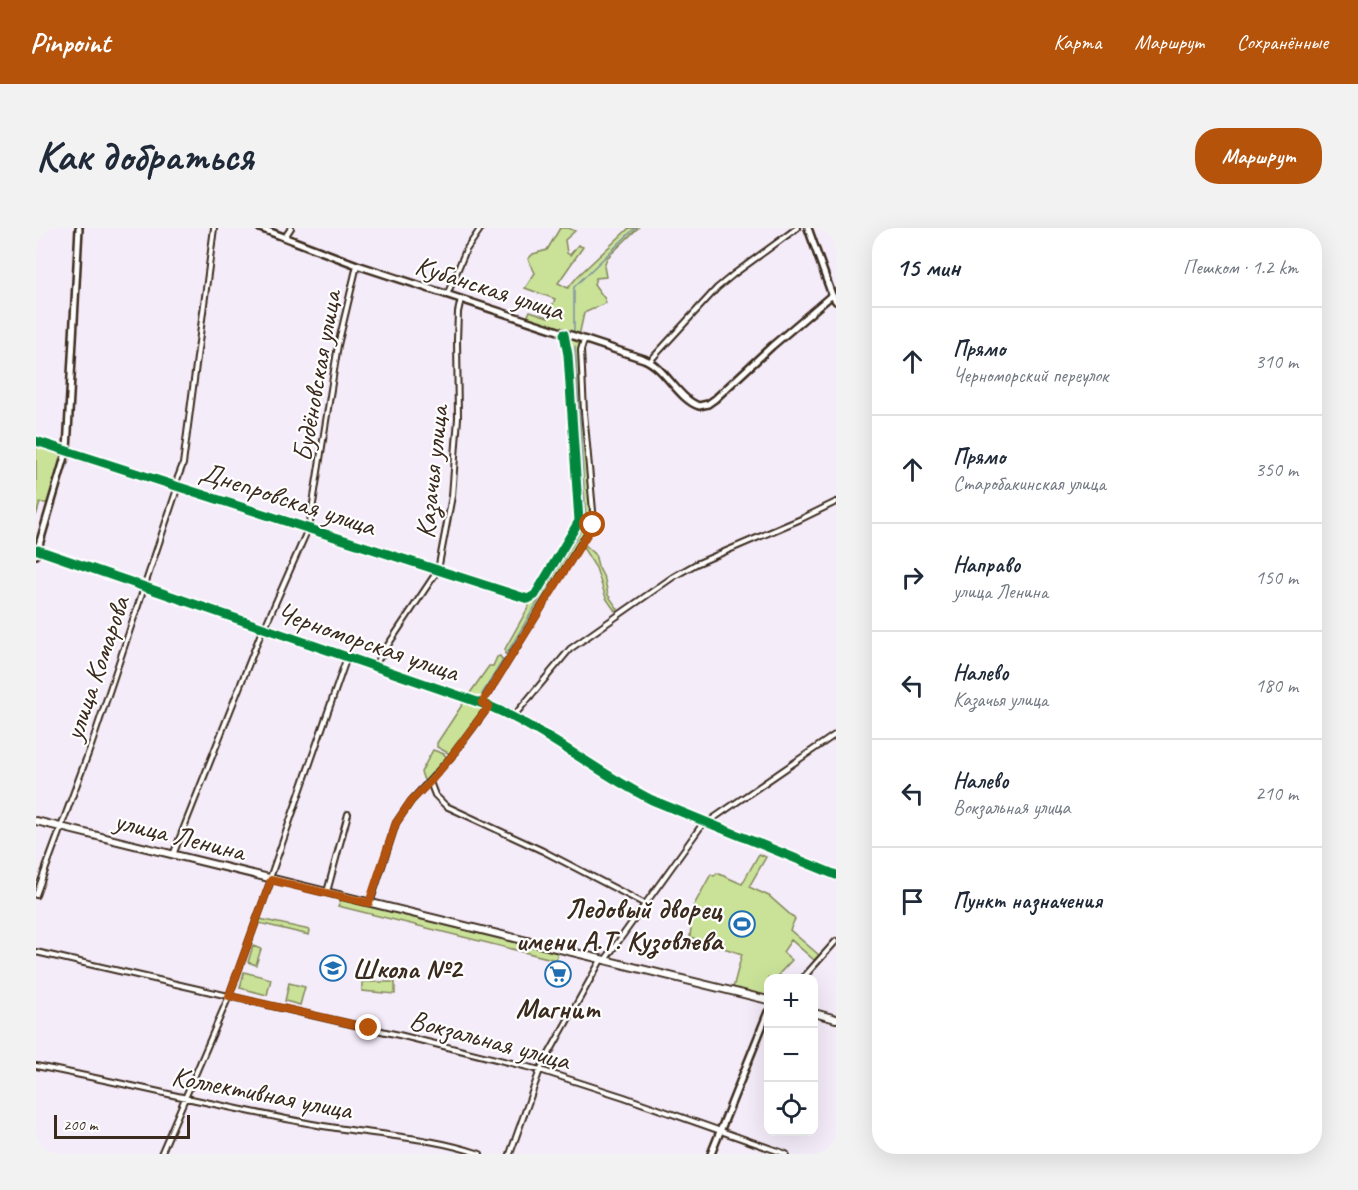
<!DOCTYPE html>
<html lang="ru">
<meta charset="utf-8">
<style>
:root{--surface:#fff;--page:#f2f2f3;--text:#1f2937;--muted:#747a83;--line:#e0e1e3;--accent:#b45309}
body{margin:0;font-family:Caveat,sans-serif;background:var(--page);color:var(--text)}
.controls{position:absolute;right:18px;bottom:18px;display:grid;overflow:hidden;border-radius:12px;box-shadow:0 6px 24px #0002}
.controls button{width:54px;height:54px;display:grid;place-items:center;padding:0;border:0;border-bottom:2px solid var(--line);background:var(--surface);color:var(--text);font:30px sans-serif}
.scale{position:absolute;left:18px;bottom:15px;width:136px;box-sizing:border-box;padding-left:6px;border:3px solid #3b2a1e;border-top:0;font-size:16px;line-height:21px;white-space:nowrap;color:#3b2a1e;-webkit-text-stroke:4px #fff;paint-order:stroke}
.stop{position:absolute;width:18px;height:18px;margin:-14px;border:4px solid #b45309;border-radius:50%;background:#fff}
.stop.end{background:#b45309;border-color:#fff;box-shadow:0 2px 6px #0008}
.list{margin:0;padding:0;list-style:none}
h2{display:flex;justify-content:space-between;align-items:center;height:78px;margin:0;padding:0 24px;font-size:26px}
h2 small{font-size:20px;font-weight:400;color:var(--muted)}
.list li{display:grid;grid-template-columns:39px 1fr auto;gap:18px;align-items:center;box-sizing:border-box;height:108px;padding:0 24px;border-top:2px solid var(--line)}
.list b{display:block;font-size:22px;white-space:nowrap}
.list p{margin:0;font-size:20px;white-space:nowrap;color:var(--muted)}
.list em{font-size:20px;font-style:normal;color:var(--muted)}
.icon{flex:none;width:33px;height:33px;fill:none;stroke:currentColor;stroke-width:2;stroke-linecap:round;stroke-linejoin:round}
.map{position:relative;flex:none;width:800px;height:926px;overflow:hidden;border-radius:24px}
header{display:flex;align-items:center;gap:36px;box-sizing:border-box;height:84px;padding:0 30px;background:var(--accent);color:#fff}
header strong{font-size:28px}
nav{display:flex;gap:33px;margin-inline-start:auto;font-size:21px}
.intro{display:flex;align-items:center;justify-content:space-between;box-sizing:border-box;height:144px;padding:0 36px}
h1{margin:0;font-size:42px}
.button{padding:15px 27px;border-radius:24px;background:var(--accent);color:#fff;font-size:21px;font-weight:700}
main{display:flex;gap:36px;padding:0 36px}
aside{flex:1;background:var(--surface);border-radius:24px;box-shadow:0 6px 24px #0002}
.map>svg:first-child{display:block}
.green{fill:#c9e298;stroke:#82865b;stroke-width:1.5}
.lines{fill:none;stroke-linecap:round;stroke-linejoin:round}
.stream{stroke:#8090a1;stroke-width:1.5}
.minor-casing{stroke:#3b2a1e;stroke-width:8}
.tertiary-casing{stroke:#3b2a1e;stroke-width:10}
.secondary-casing{stroke:#3b2a1e;stroke-width:10}
.minor{stroke:#fff;stroke-width:4}
.tertiary{stroke:#fff;stroke-width:5}
.secondary{stroke:#fff;stroke-width:6}
.cycleway-casing{stroke:#fff;stroke-width:13}
.cycleway{stroke:#00873e;stroke-width:9}
.route{stroke:#b45309;stroke-width:8}
.labels{text-anchor:middle;stroke-width:4.5;stroke-linejoin:round;paint-order:stroke}
.street-label{font-size:28px;fill:#3b2a1e;stroke:#fff}
.poi-label{font-size:28px;font-weight:bold;fill:#3b2a1e;stroke:#fff;text-anchor:end}
</style>
<header>
<strong>Pinpoint</strong>
<nav><a>Карта</a><a>Маршрут</a><a>Сохранённые</a></nav>
</header>
<div class="intro"><h1>Как добраться</h1><a class="button">Маршрут</a></div>
<main>
<div class="map">
<svg width="800" height="926" viewBox="0 0 800 926">
<rect width="100%" height="100%" fill="#f5ecfa"/>
<filter id="ink" filterUnits="userSpaceOnUse"><feTurbulence type="fractalNoise" baseFrequency=".0167" numOctaves="2"/><feDisplacementMap in="SourceGraphic" scale="12" xChannelSelector="R" yChannelSelector="G"/><feConvolveMatrix kernelMatrix="1 2 1 2 8 2 1 2 1" color-interpolation-filters="sRGB"/></filter>
<g filter="url(#ink)">
<path class="green" d="M524 0H532L539 3 529 12 531 25 534 27 542 17 547 19 522 55 532 60 542 48 593 0H602L571 30 568 38 570 49 560 50 558 56 569 71 570 75 548 85 543 108 490 92 494 83 512 89 519 71 489 60 499 45 492 31 497 26 511 22Z
M531 109 545 114 543 120 556 294 472 427 469 426V421L493 378V373L500 368 540 304 544 292 538 194 540 177 536 170Z
M0 215 27 223 12 275H4L0 288Z
M547 315 559 326 562 338 569 352 572 367 582 381 579 383 570 370 560 340 546 318Z
M464 428 468 434 446 472 435 469 434 465 453 438H457L461 429Z
M428 474 444 480 446 483 414 526 401 519V515Z
M397 522 408 526 411 530 393 552 389 555 385 544Z
M723 626 730 629 713 659 733 668 759 691 754 702 783 727 778 732 755 712 747 724 756 732 743 746 747 750H732V769L697 760 706 726 654 709 657 679 675 646 678 648 681 645 706 656Z
M305 672 522 725 520 732 302 678Z
M224 691 274 702 273 707 223 695Z
M217 718 225 721 220 737 212 734Z
M208 744 235 751 231 767 204 760Z
M326 754H359V766L326 763Z
M253 755 269 759 264 777 249 773Z"/>
<g class="lines">
<path class="stream" d="M538 104V59L599 0
M471 425 547 299 550 291 539 118
M446 466 467 432"/>
<g class="minor-casing">
<path id="minor" d="M249 9 255 0
M411 67 430 22 445 0
M614 133 681 60 698 46 761 0
M0 213 492 371 499 367 543 293 532 127 528 106
M139 257 147 236 178 0
M273 301 302 117 321 37
M228 401 272 301
M338 438 402 342 416 268 422 190 421 112 422 84 425 71
M446 475 558 294 548 184 545 122 548 112
M477 489 534 421 637 349 660 336 765 291 800 274
M394 554 399 567 410 578 507 623 609 676
M672 594 800 506
M137 627 227 400
M234 650 311 429
M291 664 312 586
M0 667 56 515 142 258
M334 675 360 595 375 573 415 529 453 478
M0 724 363 807 504 842 588 869 750 926
M569 732 668 594
M767 750 800 713
M0 838C94 856 188 880 282 897 336 907 392 908 444 926
M125 926 193 768 235 652
M474 926 504 842 565 732"/>
</g>
<g class="tertiary-casing">
<path id="tertiary" d="M224 0 321 37 608 131C630 140 642 171 663 178L672 176 679 171 736 118 796 67
M772 0 796 67 800 73
M2 322 453 478C510 502 560 544 616 572L800 647
M0 327 31 222 43 0
M675 926 732 784"/>
</g>
<g class="secondary-casing">
<path id="secondary" d="M0 593 732 772
M778 785 800 791"/>
</g>
<use href="#minor" class="minor"/>
<use href="#tertiary" class="tertiary"/>
<use href="#secondary" class="secondary"/>
<g class="cycleway-casing">
<path id="cycleway" d="M0 213 492 371 499 367 543 293 532 127 528 106
M2 322 453 478C510 502 560 544 616 572L800 647"/>
</g>
<use href="#cycleway" class="cycleway"/>
</g>
</g>
<g class="lines" filter="url(#ink)">
<path class="route" d="M333 800 193 768 235 652 333 675 360 595 375 573 394 554 415 529 453 478 446 475 557 297"/>
</g>
<defs>
<g id="stadium-ring" transform="scale(1.35)"><circle r="9.5" fill="#fff" stroke="#1f6fb2" stroke-width="1.5"/><path d="M0-5a6.5 5 0 1 0 0 10a6.5 5 0 1 0 0-10ZM-3.5-1.8h7v3.6h-7Z" fill="#1f6fb2"/></g>
<g id="school-ring" transform="scale(1.35)"><circle r="9.5" fill="#fff" stroke="#1f6fb2" stroke-width="1.5"/><path d="M0-5L7-2L0 1L-7-2ZM-4 1L0 2.5L4 1V4Q0 6-4 4Z" fill="#1f6fb2"/></g>
<g id="supermarket-ring" transform="scale(1.35)"><circle r="9.5" fill="#fff" stroke="#1f6fb2" stroke-width="1.5"/><path d="M-6-5.5h2.5l.6 2H6L4.5 2H-2.5L-4.4-4H-6ZM-1.5 3.2a1.3 1.3 0 1 0 .1 0ZM3 3.2a1.3 1.3 0 1 0 .1 0Z" fill="#1f6fb2"/></g>
</defs>
<g fill-rule="evenodd">
<use href="#stadium-ring" x="706" y="696"/>
<use href="#school-ring" x="297" y="740"/>
<use href="#supermarket-ring" x="522" y="746"/>
</g>
<g class="labels">
<g class="street-label">
<text transform="translate(454 59) rotate(18)" y="10">Кубанская улица</text>
<text transform="translate(280 148) rotate(-80)" y="10">Будёновская улица</text>
<text transform="translate(395 244) rotate(-84)" y="10">Казачья улица</text>
<text transform="translate(252 270) rotate(18)" y="10">Днепровская улица</text>
<text transform="translate(332 413) rotate(19)" y="10">Черноморская улица</text>
<text transform="translate(60 440) rotate(-71)" y="10">улица Комарова</text>
<text transform="translate(144 607) rotate(14)" y="10">улица Ленина</text>
<text transform="translate(454 811) rotate(15)" y="10">Вокзальная улица</text>
<text transform="translate(226 864) rotate(11)" y="10">Коллективная улица</text>
</g>
<g class="poi-label">
<text x="686" y="690">Ледовый дворец<tspan x="686" dy="32">имени А.Т. Кузовлева</tspan></text>
<text x="316" y="750" text-anchor="start">Школа №2</text>
<text x="522" y="790" text-anchor="middle">Магнит</text>
</g>
</g>
</svg>
<div class="controls">
<button>+</button>
<button>−</button>
<button><svg class="icon" aria-label="locate" viewBox="0 0 24 24"><circle cx="12" cy="12" r="6"/><path d="M12 2v4M12 18v4M2 12h4M18 12h4"/></svg></button>
</div>
<div class="scale">200 m</div>
<div class="stop" style="left:557px;top:297px"></div>
<div class="stop end" style="left:333px;top:800px"></div>
</div>
<aside>
<h2>15 мин<small>Пешком · 1.2 km</small></h2>
<ul class="list">
<li><svg class="icon" aria-label="ahead" viewBox="0 0 24 24"><path d="M12 20V5M6 11l6-6 6 6"/></svg><div><b>Прямо</b><p>Черноморский переулок</p></div><em>310 m</em></li>
<li><svg class="icon" aria-label="ahead" viewBox="0 0 24 24"><path d="M12 20V5M6 11l6-6 6 6"/></svg><div><b>Прямо</b><p>Старобакинская улица</p></div><em>350 m</em></li>
<li><svg class="icon" aria-label="right" viewBox="0 0 24 24"><path d="M7 20v-9h11M14 6l5 5-5 5"/></svg><div><b>Направо</b><p>улица Ленина</p></div><em>150 m</em></li>
<li><svg class="icon" aria-label="left" viewBox="0 0 24 24"><path d="M17 20v-9H6M10 6l-5 5 5 5"/></svg><div><b>Налево</b><p>Казачья улица</p></div><em>180 m</em></li>
<li><svg class="icon" aria-label="left" viewBox="0 0 24 24"><path d="M17 20v-9H6M10 6l-5 5 5 5"/></svg><div><b>Налево</b><p>Вокзальная улица</p></div><em>210 m</em></li>
<li><svg class="icon" aria-label="arrive" viewBox="0 0 24 24"><path d="M6 21V4h12l-3 4 3 4H6"/></svg><div><b>Пункт назначения</b></div></li>
</ul>
</aside>
</main>
